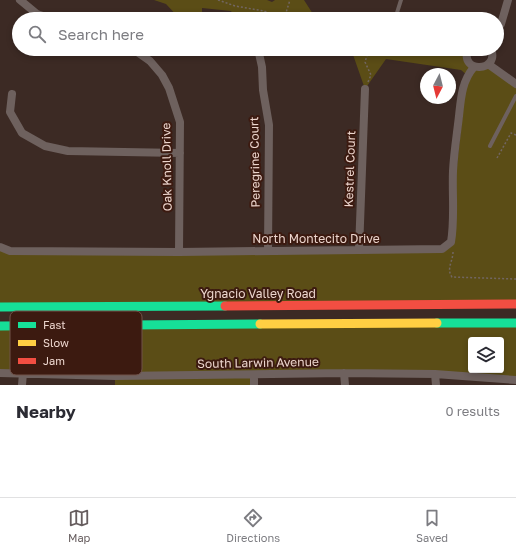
<!DOCTYPE html>
<style>
:root{--surface:#fff;--page:#f2f2f3;--text:#2b2b33;--muted:#7c7c81;--line:#e1e1e2;--accent:#665d5e}
body{margin:0;font-family:"Golos Text",sans-serif;background:var(--page);color:var(--text)}
.controls{position:absolute;right:12px;bottom:12px;display:grid;overflow:hidden;border-radius:4px;box-shadow:0 2px 6px #0003}
.controls button{width:36px;height:36px;display:grid;place-items:center;padding:0;border:0;border-bottom:1px solid var(--line);background:var(--surface);color:var(--text);font:20px sans-serif}
.compass{position:absolute;left:420px;top:68px;width:36px;height:36px;border-radius:50%;background:var(--surface);box-shadow:0 2px 6px #0003;rotate:187deg}
.list{margin:0;padding:0;list-style:none}
h2{display:flex;justify-content:space-between;align-items:center;height:52px;margin:0;padding:0 16px;font-size:17px}
h2 small{font-size:13px;font-weight:400;color:var(--muted)}
.icon{flex:none;width:22px;height:22px;fill:none;stroke:currentColor;stroke-width:2;stroke-linecap:round;stroke-linejoin:round}
.map{position:relative;flex:none;width:516px;height:385px;overflow:hidden}
.search{position:absolute;background:var(--surface);box-shadow:0 2px 6px #0003;left:12px;right:12px;top:12px;height:44px;display:flex;align-items:center;gap:10px;box-sizing:border-box;padding:0 14px;border-radius:22px;color:var(--muted);font-size:15px}
.sheet{height:112px;background:var(--surface)}
nav{display:flex;justify-content:space-around;align-items:center;box-sizing:border-box;height:56px;border-top:1px solid var(--line);background:var(--surface);font-size:11px;color:var(--muted)}
nav a{display:grid;justify-items:center;gap:2px}
nav .on{color:var(--accent)}
.map>svg:first-child{display:block}
.green{fill:#5b4d16;fill-rule:evenodd}
.lines{fill:none;stroke-linecap:round;stroke-linejoin:round}
.path{stroke:#726662;stroke-width:1.5;stroke-dasharray:2 2;stroke-linecap:butt}
.lane{stroke:#6e615e;stroke-width:4}
.street{stroke:#6e615e;stroke-width:8}
.fast{stroke:#16e098;stroke-width:9}
.slow{stroke:#ffcf43;stroke-width:9}
.jam{stroke:#f24e42;stroke-width:9}
.labels{text-anchor:middle;stroke-width:4;stroke-linejoin:round;paint-order:stroke}
.street-label{font-size:12px;fill:#edd6ce;stroke:#3c1a10}
.key{fill:#3c1a10;stroke:#715249;stroke-width:1}
.key-label{font-size:11px;fill:#edd6ce}
</style>
<div class="map">
<svg width="516" height="385" viewBox="0 0 516 385">
<rect width="100%" height="100%" fill="#3c2a24"/>
<path class="green" d="M154 0H267L272 2 275 0H304L313 14 334 19H236L231 11 202 8V19H180L166 4Z
M351 49H468L470 64H488L516 84V304L0 307V247L10 251 448 246 467 75 461 70 386 59 365 89Z
M516 323V380L435 374 254 375V385H115V377L0 373V326ZM471 340H501V370H471Z"/>
<g class="lines">
<path class="path" d="M218 0 235 6 264 11 284 19
M262 19 264 11
M284 19 290 0
M403 49 419 54 459 55
M368 82 371 75 365 62 369 49
M497 158 511 133 516 135
M453 252C453 261 446 269 452 277L516 279"/>
<path class="lane" d="M395 19 401 0
M490 146 516 96"/>
<path class="street" d="M20 0 37 14 52 19
M497 30 501 24 508 0
M133 49 150 61 162 75 169 88 180 122 179 252
M258 49 262 67 263 90 269 125 268 251
M468 49C459 74 500 72 491 49
M488 64 516 84
M12 94 10 112 22 133 45 146 68 151 180 153
M0 247 10 251 179 252 442 249 451 242C455 219 452 194 453 171 454 152 457 134 459 116 461 97 462 81 474 67
M359 250 365 89
M0 373 115 376 344 373 435 374 516 380
M344 373 345 385
M435 374 436 385
M254 375V385
M22 385 23 373"/>
<path class="fast" d="M0 307 225 306
M437 323H516
M0 326 260 324"/>
<path class="slow" d="M260 324 437 323"/>
<path class="jam" d="M225 306 516 304"/>
</g>
<g class="labels">
<g class="street-label">
<text transform="translate(255 162) rotate(-91)" y="4">Peregrine Court</text>
<text transform="translate(167 167) rotate(-91)" y="4">Oak Knoll Drive</text>
<text transform="translate(350 169) rotate(-88)" y="4">Kestrel Court</text>
<text x="316" y="243">North Montecito Drive</text>
<text x="258" y="298">Ygnacio Valley Road</text>
<text transform="translate(258 363) rotate(-1)" y="4">South Larwin Avenue</text>
</g>
</g>
<rect x="10" y="311" width="132" height="64" rx="6" class="key"/>
<rect x="18" y="322" width="18" height="6" fill="#16e098"/>
<rect x="18" y="340" width="18" height="6" fill="#ffcf43"/>
<rect x="18" y="358" width="18" height="6" fill="#f24e42"/>
<g class="key-label">
<text x="43" y="329">Fast</text>
<text x="43" y="347">Slow</text>
<text x="43" y="365">Jam</text>
</g>
</svg>
<div class="controls">
<button><svg class="icon" aria-label="layers" viewBox="0 0 24 24"><path d="M12 4l9 5-9 5-9-5zM3 14l9 5 9-5"/></svg></button>
</div>
<svg class="compass" viewBox="-18 -18 36 36"><path d="M0-13l5 13h-10z" fill="#e53935"/><path d="M0 13l5-13h-10z" fill="#7c7c81"/></svg>
<div class="search"><svg class="icon" aria-label="search" viewBox="0 0 24 24"><circle cx="10" cy="10" r="6"/><path d="M15 15l6 6"/></svg>Search here</div>
</div>
<section class="sheet">
<h2>Nearby<small>0 results</small></h2>
<ul class="list">
</ul>
</section>
<nav>
<a class="on"><svg class="icon" aria-label="map" viewBox="0 0 24 24"><path d="M3 6l6-2 6 2 6-2v14l-6 2-6-2-6 2zM9 4v14M15 6v14"/></svg>Map</a>
<a><svg class="icon" aria-label="directions" viewBox="0 0 24 24"><path d="M12 3l9 9-9 9-9-9zM9 14v-3h6M13 9l2 2-2 2"/></svg>Directions</a>
<a><svg class="icon" aria-label="saved" viewBox="0 0 24 24"><path d="M7 4h10v16l-5-4-5 4z"/></svg>Saved</a>
</nav>
